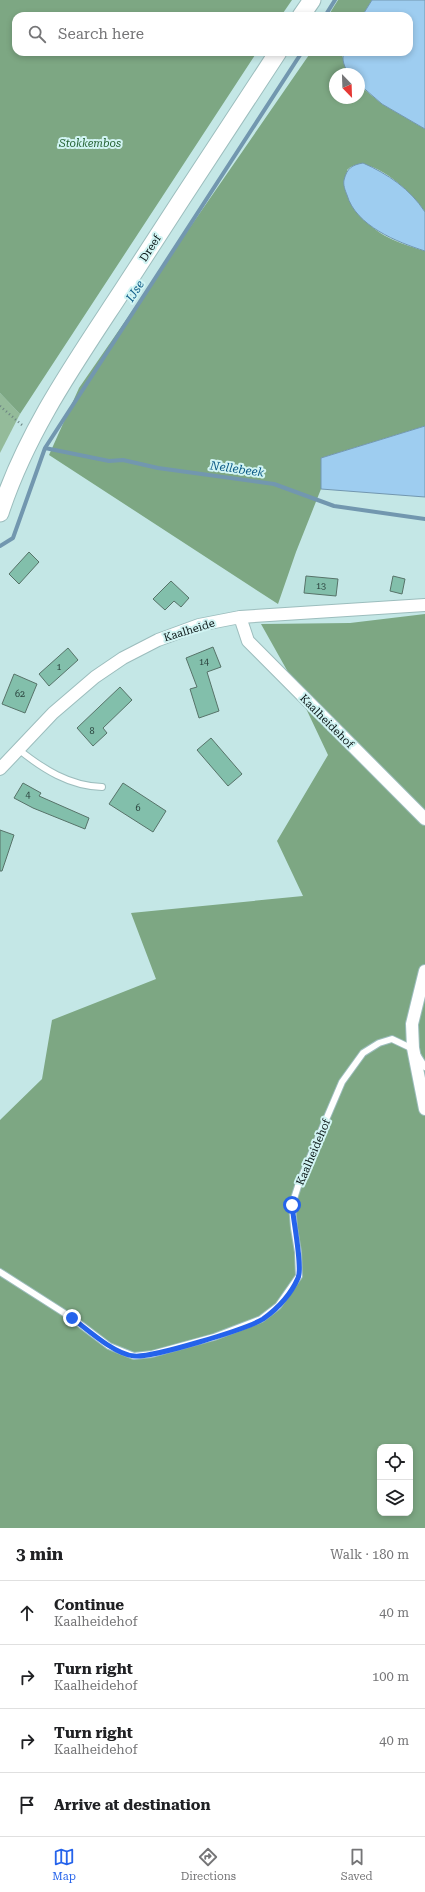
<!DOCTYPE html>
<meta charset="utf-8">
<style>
:root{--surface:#fff;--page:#f2f2f2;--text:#202124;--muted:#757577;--line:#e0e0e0;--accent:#2563eb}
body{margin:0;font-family:"Roboto Serif",serif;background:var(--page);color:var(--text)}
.controls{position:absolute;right:12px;bottom:12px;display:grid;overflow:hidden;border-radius:8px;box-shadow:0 2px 6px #0003}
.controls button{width:36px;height:36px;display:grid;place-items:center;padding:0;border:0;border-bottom:1px solid var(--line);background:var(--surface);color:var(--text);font:20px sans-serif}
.compass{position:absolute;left:329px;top:68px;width:36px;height:36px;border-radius:50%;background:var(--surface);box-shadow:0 2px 6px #0003;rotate:157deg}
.stop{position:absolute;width:12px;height:12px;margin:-9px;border:3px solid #2563eb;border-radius:50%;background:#fff}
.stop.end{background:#2563eb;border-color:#fff;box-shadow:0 1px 4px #0008}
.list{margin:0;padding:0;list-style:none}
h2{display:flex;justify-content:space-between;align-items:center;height:52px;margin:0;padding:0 16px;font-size:17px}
h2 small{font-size:13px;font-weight:400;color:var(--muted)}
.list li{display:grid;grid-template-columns:26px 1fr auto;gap:12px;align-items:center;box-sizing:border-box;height:64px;padding:0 16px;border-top:1px solid var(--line)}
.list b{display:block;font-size:15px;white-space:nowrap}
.list p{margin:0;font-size:13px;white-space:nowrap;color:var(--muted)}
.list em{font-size:13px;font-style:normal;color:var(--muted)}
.icon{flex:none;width:22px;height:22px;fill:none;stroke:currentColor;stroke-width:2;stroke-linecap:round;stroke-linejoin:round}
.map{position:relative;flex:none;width:425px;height:1528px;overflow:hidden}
.search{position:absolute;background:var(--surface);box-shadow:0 2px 6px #0003;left:12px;right:12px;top:12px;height:44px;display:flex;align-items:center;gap:10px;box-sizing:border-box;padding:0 14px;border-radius:12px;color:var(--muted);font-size:15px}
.sheet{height:308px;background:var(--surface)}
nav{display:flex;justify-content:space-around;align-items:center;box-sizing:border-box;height:56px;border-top:1px solid var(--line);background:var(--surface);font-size:11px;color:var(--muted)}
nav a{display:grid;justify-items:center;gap:2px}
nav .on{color:var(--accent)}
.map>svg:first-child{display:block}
.green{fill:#94bb9a}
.forest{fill:#7da783;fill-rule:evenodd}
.water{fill:#9ecdf0;stroke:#7297af}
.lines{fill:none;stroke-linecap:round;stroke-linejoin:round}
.stream{stroke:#7297af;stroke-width:4}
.building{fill:#82bfab;stroke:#577369}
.lane-casing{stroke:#9cbdbd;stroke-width:8}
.street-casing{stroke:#9cbdbd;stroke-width:14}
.secondary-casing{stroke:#9cbdbd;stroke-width:19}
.path{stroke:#6b8382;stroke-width:2.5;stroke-dasharray:1 3;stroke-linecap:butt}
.lane{stroke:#fff;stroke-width:6}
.street{stroke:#fff;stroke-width:12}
.secondary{stroke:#fff;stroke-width:17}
.route{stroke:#2563eb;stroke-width:5}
.labels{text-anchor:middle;stroke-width:4;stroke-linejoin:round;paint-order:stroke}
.number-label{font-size:9px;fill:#2a423d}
.park-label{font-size:11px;font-style:italic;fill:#266435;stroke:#d1f4f3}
.street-label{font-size:11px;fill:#0c1818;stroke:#d1f4f3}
.water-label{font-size:12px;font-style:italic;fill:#0d5b87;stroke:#d1f4f3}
</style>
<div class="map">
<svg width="425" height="1528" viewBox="0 0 425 1528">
<rect width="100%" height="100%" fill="#c4e7e6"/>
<path class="green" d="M0 393 20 414 0 453Z"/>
<path class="forest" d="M0 0H292L281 16H16V52H257L20 414 0 393Z
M338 0H372L362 16H328Z
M311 52H344L342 55 346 69 349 74H335V98H359V85L382 104 425 129V212C414 195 368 149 347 170 352 182 358 210 365 219 378 237 405 245 425 251V426L321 458V489L296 552 278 604 49 455 79 388Z
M425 614V1528H0V1120L42 1079 52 1020 156 979 131 913 303 896 277 841 328 755 293 681 261 624 350 623ZM380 1447H410V1513H380Z"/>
<path class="water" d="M372 0H425V129L382 104 359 84V74H349C345 68 341 60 344 52H409V16H362Z
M363 163C388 174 410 189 425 212V251C397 242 356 226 347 195 345 190 343 185 344 180 347 168 352 165 363 163Z
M425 426V497L321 489V458Z"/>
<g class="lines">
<path class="stream" d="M325 16 335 0
M45 448 109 461 123 460 158 468 274 484 334 506 425 519
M0 546 13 538 45 448 302 52"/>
</g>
<path class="building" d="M29 552 39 562 19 584 9 574Z
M306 576 338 579 336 596 304 593Z
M393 576 405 579 402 594 390 591Z
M171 581 189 598 181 607 174 601 165 610 153 599Z
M213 647 221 667 207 672 219 711 199 718 190 689 197 687 186 658Z
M68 648 78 660 49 686 39 674Z
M14 674 37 684 25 713 2 704Z
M120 687 132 700 103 728 107 733 93 746 77 728Z
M211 738 242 774 228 786 197 750Z
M23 783 41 793 39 796 89 818 85 829 33 808 14 798Z
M123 783 166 811 153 832 109 804Z
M0 830 14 835 2 871H0Z"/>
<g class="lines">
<g class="lane-casing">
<path id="lane" d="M18 749C43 769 69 786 102 787
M418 1056 425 1067
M0 1272 72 1318 109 1346 134 1356 152 1354 214 1337 261 1319 278 1306 299 1276 298 1252 294 1228 292 1205 299 1183 342 1082 363 1053 379 1043 392 1039 413 1049"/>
</g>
<g class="street-casing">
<path id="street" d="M240 617 248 641 425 819
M0 769 53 713 95 677 123 658 158 640 199 625 240 617 425 605
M425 971 412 1024 413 1048 425 1109"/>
</g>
<g class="secondary-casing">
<path id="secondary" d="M301 16 312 0
M0 513C27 430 77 360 124 288 175 209 226 131 278 52"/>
</g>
<path class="path" d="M0 406 22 425"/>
<use href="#lane" class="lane"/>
<use href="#street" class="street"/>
<use href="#secondary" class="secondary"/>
</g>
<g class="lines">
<path class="route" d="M72 1318C88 1330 114 1354 134 1356 152 1358 247 1329 263 1319 277 1309 291 1294 298 1278 303 1268 293 1219 292 1205"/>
</g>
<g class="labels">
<g class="number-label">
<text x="321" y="589">13</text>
<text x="204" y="665">14</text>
<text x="59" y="670">1</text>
<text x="20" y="697">62</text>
<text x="92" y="734">8</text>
<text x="28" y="798">4</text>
<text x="138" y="811">6</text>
</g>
<g class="park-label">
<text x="90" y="147">Stokkembos</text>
</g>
<g class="street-label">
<text transform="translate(150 248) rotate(-57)" y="4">Dreef</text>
<text transform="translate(189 630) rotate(-17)" y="4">Kaalheide</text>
<text transform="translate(327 721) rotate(45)" y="4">Kaalheidehof</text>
<text transform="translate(313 1152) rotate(-67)" y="4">Kaalheidehof</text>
</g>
<g class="water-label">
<text transform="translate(135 291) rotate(-57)" y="4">IJse</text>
<text transform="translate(237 469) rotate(8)" y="4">Nellebeek</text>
</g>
</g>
</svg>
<div class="controls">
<button><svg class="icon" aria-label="locate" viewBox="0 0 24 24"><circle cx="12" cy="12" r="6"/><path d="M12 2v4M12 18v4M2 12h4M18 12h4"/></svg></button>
<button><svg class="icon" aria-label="layers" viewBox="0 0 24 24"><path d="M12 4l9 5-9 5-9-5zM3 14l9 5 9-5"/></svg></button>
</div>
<svg class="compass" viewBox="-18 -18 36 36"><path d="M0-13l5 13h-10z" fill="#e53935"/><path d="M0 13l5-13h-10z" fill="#757577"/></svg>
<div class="stop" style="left:292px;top:1205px"></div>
<div class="stop end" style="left:72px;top:1318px"></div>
<div class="search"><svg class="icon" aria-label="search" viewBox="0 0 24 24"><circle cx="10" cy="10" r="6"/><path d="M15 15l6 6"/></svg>Search here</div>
</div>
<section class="sheet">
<h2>3 min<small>Walk · 180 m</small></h2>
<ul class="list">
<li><svg class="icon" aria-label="ahead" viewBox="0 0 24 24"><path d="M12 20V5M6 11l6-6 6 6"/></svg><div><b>Continue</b><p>Kaalheidehof</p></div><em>40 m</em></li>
<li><svg class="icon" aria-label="right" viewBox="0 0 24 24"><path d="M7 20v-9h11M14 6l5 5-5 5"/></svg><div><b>Turn right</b><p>Kaalheidehof</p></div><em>100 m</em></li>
<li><svg class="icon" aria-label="right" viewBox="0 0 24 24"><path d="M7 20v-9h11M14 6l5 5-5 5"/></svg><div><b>Turn right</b><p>Kaalheidehof</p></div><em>40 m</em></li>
<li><svg class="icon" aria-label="arrive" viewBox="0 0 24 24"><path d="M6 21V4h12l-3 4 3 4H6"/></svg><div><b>Arrive at destination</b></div></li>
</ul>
</section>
<nav>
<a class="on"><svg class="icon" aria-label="map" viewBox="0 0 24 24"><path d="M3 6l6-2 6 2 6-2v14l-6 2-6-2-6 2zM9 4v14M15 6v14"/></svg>Map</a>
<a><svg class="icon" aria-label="directions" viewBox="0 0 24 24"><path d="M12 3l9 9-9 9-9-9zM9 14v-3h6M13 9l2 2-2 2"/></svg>Directions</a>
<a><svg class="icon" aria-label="saved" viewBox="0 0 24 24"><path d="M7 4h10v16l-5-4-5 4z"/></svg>Saved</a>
</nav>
